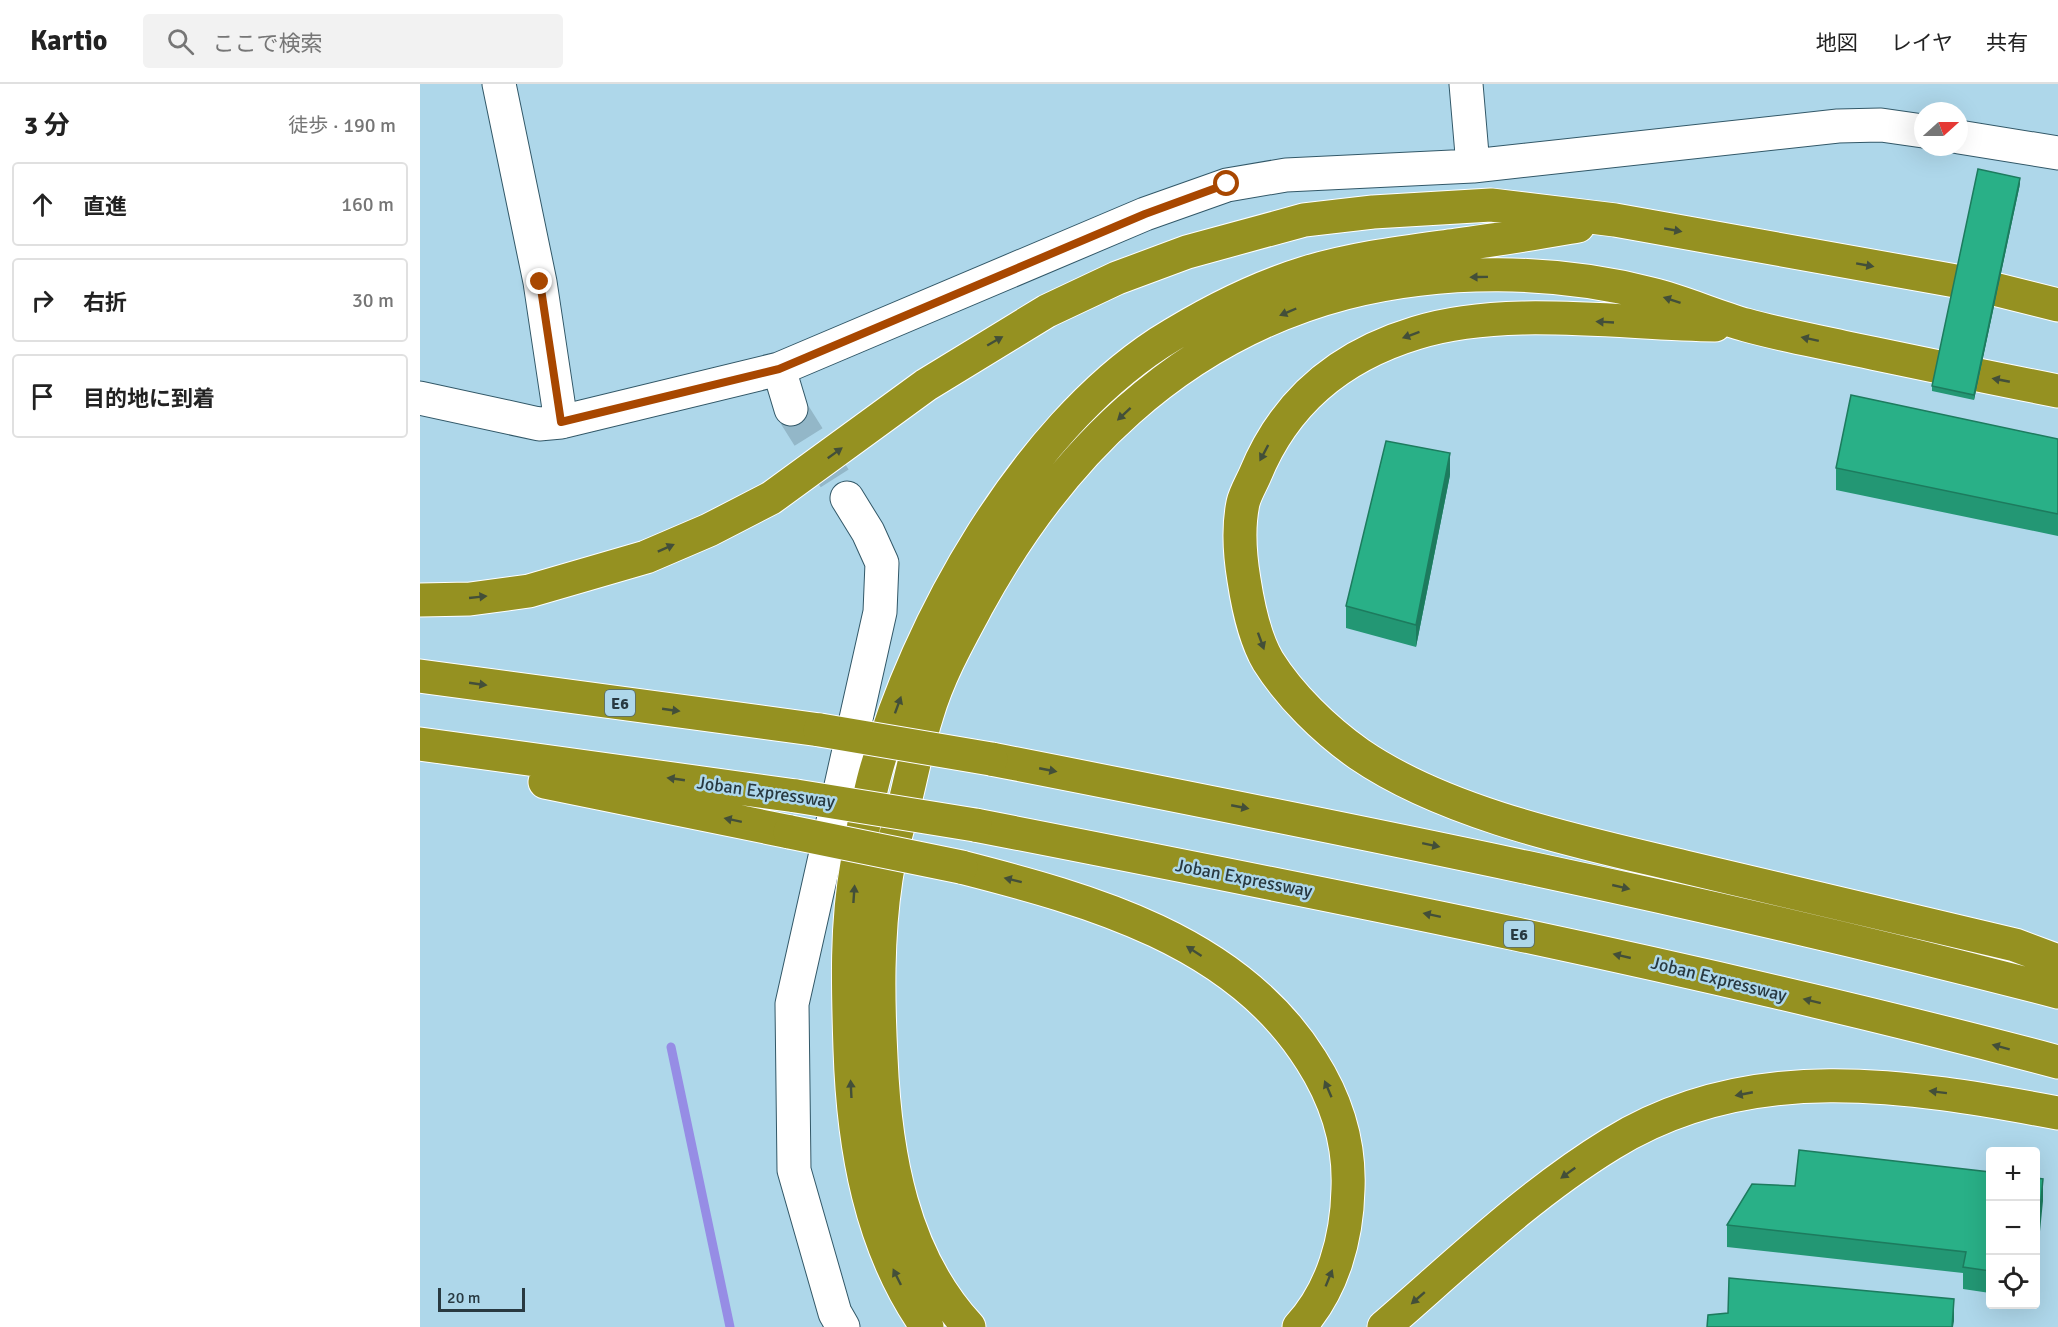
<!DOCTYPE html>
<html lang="ja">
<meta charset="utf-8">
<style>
:root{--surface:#fff;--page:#f2f2f2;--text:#222;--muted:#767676;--line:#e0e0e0}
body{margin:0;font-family:Signika,"Noto Sans JP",sans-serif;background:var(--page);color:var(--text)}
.controls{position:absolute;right:18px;bottom:18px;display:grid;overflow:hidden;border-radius:6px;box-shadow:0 6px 24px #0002}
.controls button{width:54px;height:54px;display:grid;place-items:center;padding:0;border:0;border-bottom:2px solid var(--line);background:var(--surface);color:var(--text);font:30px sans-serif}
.compass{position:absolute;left:1494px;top:18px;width:54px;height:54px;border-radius:50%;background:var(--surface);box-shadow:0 6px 24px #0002;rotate:69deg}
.scale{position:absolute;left:18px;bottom:15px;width:87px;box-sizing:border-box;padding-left:6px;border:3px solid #283941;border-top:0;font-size:16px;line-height:21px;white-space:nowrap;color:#283941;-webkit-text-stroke:4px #aed7ea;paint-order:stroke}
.stop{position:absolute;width:18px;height:18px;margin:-14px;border:4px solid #a84700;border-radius:50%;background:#fff}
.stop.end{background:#a84700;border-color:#fff;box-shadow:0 2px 6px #0008}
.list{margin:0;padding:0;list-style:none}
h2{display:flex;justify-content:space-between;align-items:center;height:78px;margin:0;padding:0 24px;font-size:26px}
h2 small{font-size:20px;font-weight:400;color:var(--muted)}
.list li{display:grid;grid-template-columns:39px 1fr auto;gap:18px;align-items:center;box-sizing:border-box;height:84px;margin:0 12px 12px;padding:0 12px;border:2px solid var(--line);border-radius:6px}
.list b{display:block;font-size:22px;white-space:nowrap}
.list em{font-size:20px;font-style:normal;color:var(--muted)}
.icon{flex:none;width:33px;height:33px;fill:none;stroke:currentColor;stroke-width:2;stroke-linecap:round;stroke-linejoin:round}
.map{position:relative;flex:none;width:1638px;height:1243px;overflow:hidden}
header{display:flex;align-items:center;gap:36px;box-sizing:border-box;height:84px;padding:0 30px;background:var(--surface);border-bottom:2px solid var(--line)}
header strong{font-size:28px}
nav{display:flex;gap:33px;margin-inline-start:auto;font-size:21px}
.search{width:420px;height:54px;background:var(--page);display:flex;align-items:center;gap:15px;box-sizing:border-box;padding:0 21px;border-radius:6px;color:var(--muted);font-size:22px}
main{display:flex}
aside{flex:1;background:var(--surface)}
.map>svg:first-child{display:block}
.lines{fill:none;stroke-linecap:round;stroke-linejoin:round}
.stream{stroke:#968de5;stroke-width:9}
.minor-tunnel{stroke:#93b7c8;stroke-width:33;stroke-dasharray:33 16;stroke-linecap:butt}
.minor-casing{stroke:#325868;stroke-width:35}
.highway-casing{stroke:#fff;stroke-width:35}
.minor{stroke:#fff;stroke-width:33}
.highway{stroke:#959121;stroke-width:33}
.highway-bridge-casing{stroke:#fff;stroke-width:35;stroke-linecap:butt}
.highway-bridge{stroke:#959121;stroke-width:33}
.wall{fill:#239774}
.shaded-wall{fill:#1d7b5e}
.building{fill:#29b087;stroke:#1d7b5e;stroke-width:1.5}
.oneway{fill:#434f39}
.route{stroke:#a84700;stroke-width:8}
.labels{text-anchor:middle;stroke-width:5;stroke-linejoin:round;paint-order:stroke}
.shield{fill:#aed7ea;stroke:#506874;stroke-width:1.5}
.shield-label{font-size:16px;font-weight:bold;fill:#283941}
.street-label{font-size:18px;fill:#283941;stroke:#aed7ea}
</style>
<header>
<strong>Kartio</strong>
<div class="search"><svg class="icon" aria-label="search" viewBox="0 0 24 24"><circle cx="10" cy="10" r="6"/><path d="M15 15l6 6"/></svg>ここで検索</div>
<nav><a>地図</a><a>レイヤ</a><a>共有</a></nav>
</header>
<main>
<aside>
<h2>3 分<small>徒歩 · 190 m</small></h2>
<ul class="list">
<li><svg class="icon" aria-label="ahead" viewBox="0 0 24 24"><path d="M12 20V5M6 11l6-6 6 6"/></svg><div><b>直進</b></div><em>160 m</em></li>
<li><svg class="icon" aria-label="right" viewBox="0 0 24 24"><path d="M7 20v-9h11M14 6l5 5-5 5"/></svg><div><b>右折</b></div><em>30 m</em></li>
<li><svg class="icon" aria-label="arrive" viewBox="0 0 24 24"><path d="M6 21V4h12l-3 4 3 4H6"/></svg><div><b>目的地に到着</b></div></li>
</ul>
</aside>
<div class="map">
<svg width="1638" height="1243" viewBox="0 0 1638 1243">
<rect width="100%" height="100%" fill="#aed7ea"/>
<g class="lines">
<path class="stream" d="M251 963 310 1243"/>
<path class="minor-tunnel" d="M371 325 427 414"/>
<g class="minor-casing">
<path id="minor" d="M79 0 120 198 141 338
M1046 0 1053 82
M1539 53 1638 69
M359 285 371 325
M0 314 119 340 141 338 359 285 725 130 807 101 866 91 1053 82 1418 42 1461 41 1503 47
M423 1243 415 1229 374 1086 372 920 460 528 462 479 448 448 427 414"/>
</g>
<g class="highway-casing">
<path id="highway" d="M1295 241C1202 240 1085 221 996 249 920 272 865 317 835 391 831 400 825 410 823 419 818 443 820 472 824 496 828 522 834 553 848 577 870 612 905 646 939 670 1028 731 1161 758 1265 783 1375 809 1485 835 1595 861L1638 877
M0 516 50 515 109 507 226 473 289 446 351 414 506 301 627 227 697 194 767 168 884 136 953 128 1071 121 1195 136 1558 201 1638 221
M0 592 400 646
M0 660 376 712
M571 675C928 745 1285 816 1638 908
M125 698 370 748
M555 741C918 812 1280 883 1638 978
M541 783C670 816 816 856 891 976 916 1015 930 1058 928 1105 927 1154 913 1206 879 1243
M507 1243C450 1163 433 1062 430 965 428 904 426 840 437 780 442 750 447 719 455 690 497 537 605 347 739 259 785 230 833 205 885 189 934 174 985 168 1036 161 1077 156 1117 149 1158 142
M549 1243C482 1171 465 1069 461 974 458 915 457 854 466 795 470 769 478 743 485 718 492 689 498 659 507 631 518 593 538 557 557 522 638 373 757 253 925 209 1023 184 1134 185 1231 210 1264 218 1294 232 1326 241 1358 250 1391 256 1423 263 1495 278 1566 293 1638 307
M964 1243C1037 1180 1108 1111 1191 1060 1330 974 1487 1001 1638 1029"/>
</g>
<use href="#minor" class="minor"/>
<use href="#highway" class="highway"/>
<g class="highway-bridge-casing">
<path id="highway-bridge" d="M400 646 571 675
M376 712 555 741
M370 748 541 783"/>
</g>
<use href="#highway-bridge" class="highway-bridge"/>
</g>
<path class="wall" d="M1600 100 1554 316 1512 307V302Z
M1638 355V452L1416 406V384Z
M1030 391 996 563 926 544V522Z
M1570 1088V1209L1543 1205V1189L1307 1163V1141L1375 1102Z"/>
<path class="shaded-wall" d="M1600 94V100L1554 316V311Z
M1030 369V391L996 563V541Z
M1623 1095V1117L1616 1188V1166Z
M1534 1215V1237L1533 1243H1532Z"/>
<path class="building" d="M1558 85 1600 94 1554 311 1512 302Z
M1431 311 1638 355V430L1416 384Z
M966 357 1030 369 996 541 926 522Z
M1379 1066 1570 1088V1187L1543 1183 1546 1168 1307 1141 1332 1100 1375 1102Z
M1616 1094 1623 1095 1616 1166Z
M1309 1194 1534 1215 1532 1243H1287L1288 1231 1308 1229Z"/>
<defs><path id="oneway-solid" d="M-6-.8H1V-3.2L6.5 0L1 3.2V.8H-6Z" transform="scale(1.5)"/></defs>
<g class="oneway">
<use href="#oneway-solid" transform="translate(1253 146) rotate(10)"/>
<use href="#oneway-solid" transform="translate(1445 181) rotate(10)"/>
<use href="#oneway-solid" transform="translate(1059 193) rotate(179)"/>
<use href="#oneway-solid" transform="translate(1252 216) rotate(-162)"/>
<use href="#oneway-solid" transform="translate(868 228) rotate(157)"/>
<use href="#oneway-solid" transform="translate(1185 238) rotate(-177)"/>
<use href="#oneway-solid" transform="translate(991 251) rotate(160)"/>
<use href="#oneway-solid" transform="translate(1390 255) rotate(-168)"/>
<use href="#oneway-solid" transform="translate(575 257) rotate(-30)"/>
<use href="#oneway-solid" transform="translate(1581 296) rotate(-169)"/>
<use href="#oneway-solid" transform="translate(704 330) rotate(137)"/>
<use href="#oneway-solid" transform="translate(415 369) rotate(-36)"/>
<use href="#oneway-solid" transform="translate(844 369) rotate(118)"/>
<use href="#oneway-solid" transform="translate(246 464) rotate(-24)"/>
<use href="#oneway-solid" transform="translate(58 513) rotate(-6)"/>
<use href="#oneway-solid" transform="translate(841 557) rotate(70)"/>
<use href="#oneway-solid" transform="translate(58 600) rotate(8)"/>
<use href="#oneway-solid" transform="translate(478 621) rotate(-70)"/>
<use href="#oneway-solid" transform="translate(251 626) rotate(8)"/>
<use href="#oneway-solid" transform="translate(628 686) rotate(11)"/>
<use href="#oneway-solid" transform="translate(256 695) rotate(-172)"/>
<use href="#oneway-solid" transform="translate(820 723) rotate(11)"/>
<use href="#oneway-solid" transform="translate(313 736) rotate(-168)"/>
<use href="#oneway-solid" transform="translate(1011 761) rotate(12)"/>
<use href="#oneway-solid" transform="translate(593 796) rotate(-166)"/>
<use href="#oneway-solid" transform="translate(1201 803) rotate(13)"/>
<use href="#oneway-solid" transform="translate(434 810) rotate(-86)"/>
<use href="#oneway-solid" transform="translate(1012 831) rotate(-168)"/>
<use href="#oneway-solid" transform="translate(774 867) rotate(-147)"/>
<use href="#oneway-solid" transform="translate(1202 872) rotate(-167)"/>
<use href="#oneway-solid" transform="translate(1392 917) rotate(-166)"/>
<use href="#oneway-solid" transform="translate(1581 963) rotate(-165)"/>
<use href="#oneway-solid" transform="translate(431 1005) rotate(-93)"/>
<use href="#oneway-solid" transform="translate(908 1005) rotate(-113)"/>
<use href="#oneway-solid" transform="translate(1518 1008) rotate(-173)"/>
<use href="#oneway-solid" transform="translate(1324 1010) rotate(169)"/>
<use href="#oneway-solid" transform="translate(1148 1089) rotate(144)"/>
<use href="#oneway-solid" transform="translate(477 1193) rotate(-116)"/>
<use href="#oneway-solid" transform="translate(909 1194) rotate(-68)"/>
<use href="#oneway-solid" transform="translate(998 1214) rotate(139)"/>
</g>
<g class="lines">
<path class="route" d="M120 198 141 338 359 285 725 130 807 100"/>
</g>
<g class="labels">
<g class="shield">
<rect x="185" y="606" width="30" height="26" rx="4.5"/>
<rect x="1084" y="837" width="30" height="26" rx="4.5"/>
</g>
<g class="shield-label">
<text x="200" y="625">E6</text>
<text x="1099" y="856">E6</text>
</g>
<g class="street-label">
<text transform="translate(346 708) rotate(8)" y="6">Joban Expressway</text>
<text transform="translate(824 794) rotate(11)" y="6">Joban Expressway</text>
<text transform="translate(1299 895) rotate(14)" y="6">Joban Expressway</text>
</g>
</g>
</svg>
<div class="controls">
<button>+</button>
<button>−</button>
<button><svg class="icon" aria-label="locate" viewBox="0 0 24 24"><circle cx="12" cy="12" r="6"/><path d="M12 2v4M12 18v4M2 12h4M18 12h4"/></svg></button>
</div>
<svg class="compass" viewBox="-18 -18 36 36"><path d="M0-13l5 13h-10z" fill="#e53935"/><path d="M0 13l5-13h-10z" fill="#767676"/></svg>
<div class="scale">20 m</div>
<div class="stop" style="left:807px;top:100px"></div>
<div class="stop end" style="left:120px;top:198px"></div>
</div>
</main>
